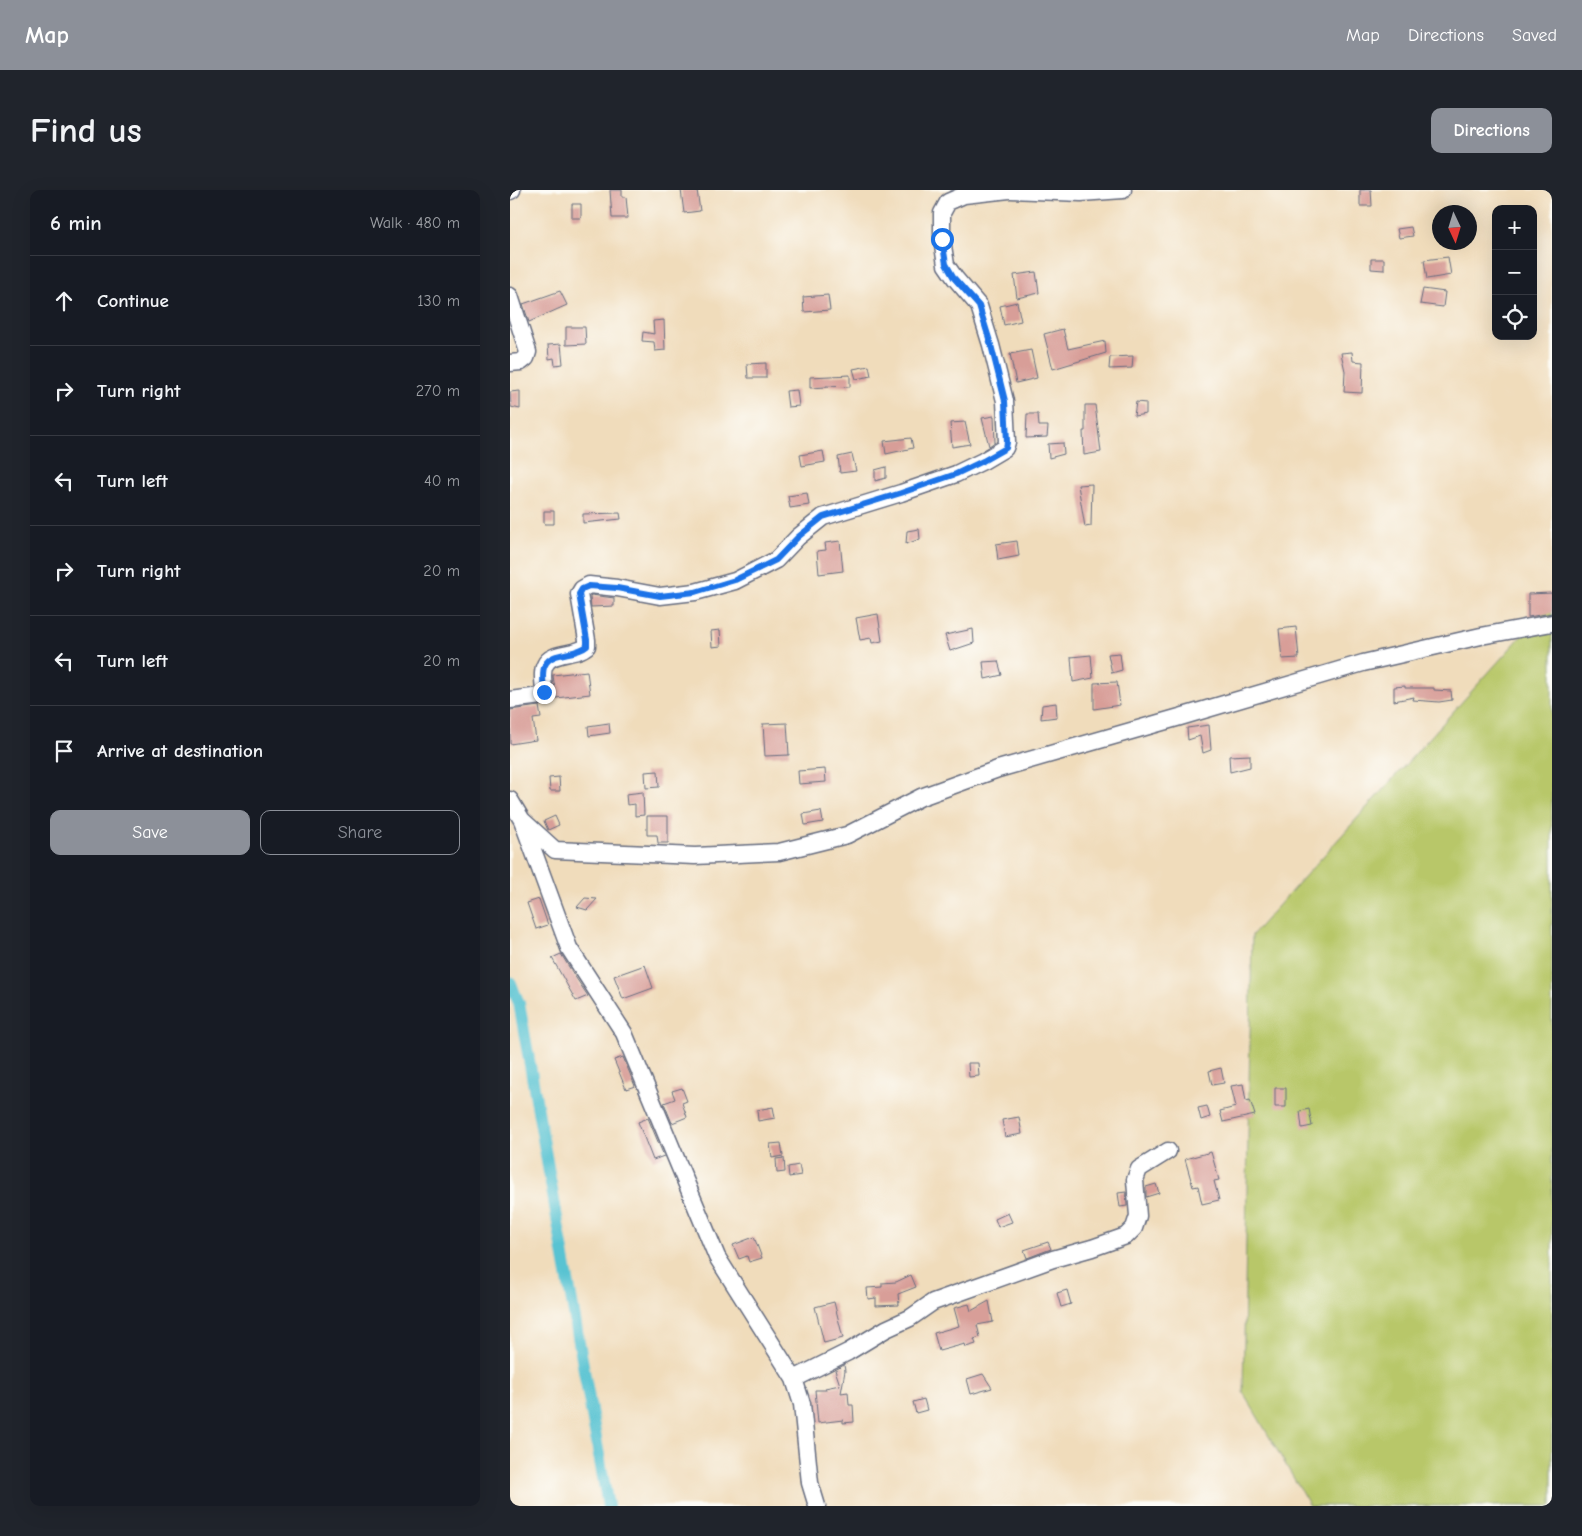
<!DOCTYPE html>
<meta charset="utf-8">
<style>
:root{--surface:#171b24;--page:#20242c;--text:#f1f3f6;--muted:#9ea1a6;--line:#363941;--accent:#8c9099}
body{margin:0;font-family:"Comic Neue",sans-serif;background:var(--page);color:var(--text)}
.controls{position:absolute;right:15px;top:15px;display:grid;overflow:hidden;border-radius:10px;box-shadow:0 5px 20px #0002}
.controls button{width:45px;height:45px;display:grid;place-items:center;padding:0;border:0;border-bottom:1px solid var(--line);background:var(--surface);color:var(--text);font:25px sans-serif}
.compass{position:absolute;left:922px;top:15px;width:45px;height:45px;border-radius:50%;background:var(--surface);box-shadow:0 5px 20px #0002;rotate:176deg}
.stop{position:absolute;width:15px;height:15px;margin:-11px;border:4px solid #1a73e8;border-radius:50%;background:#fff}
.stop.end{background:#1a73e8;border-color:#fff;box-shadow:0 1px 5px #0008}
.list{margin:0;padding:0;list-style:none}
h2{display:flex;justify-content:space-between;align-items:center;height:65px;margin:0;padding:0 20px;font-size:21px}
h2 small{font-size:16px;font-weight:400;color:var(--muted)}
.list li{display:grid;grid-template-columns:32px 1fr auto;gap:15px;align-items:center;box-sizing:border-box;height:90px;padding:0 20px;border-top:1px solid var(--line)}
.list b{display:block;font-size:19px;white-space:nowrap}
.list em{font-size:16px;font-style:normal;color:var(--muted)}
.actions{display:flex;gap:10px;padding:15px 20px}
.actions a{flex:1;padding:11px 0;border:1px solid var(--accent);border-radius:10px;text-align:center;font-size:18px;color:var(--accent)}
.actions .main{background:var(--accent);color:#fff}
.icon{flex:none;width:28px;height:28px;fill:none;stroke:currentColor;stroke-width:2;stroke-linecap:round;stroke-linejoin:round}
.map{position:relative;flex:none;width:1042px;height:1316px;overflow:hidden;border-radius:10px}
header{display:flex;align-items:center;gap:30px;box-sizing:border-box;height:70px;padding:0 25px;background:var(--accent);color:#fff}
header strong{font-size:24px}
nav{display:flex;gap:28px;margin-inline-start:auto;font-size:18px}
.intro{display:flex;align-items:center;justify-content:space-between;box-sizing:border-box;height:120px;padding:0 30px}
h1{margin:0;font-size:35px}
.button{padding:12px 22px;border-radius:10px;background:var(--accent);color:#fff;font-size:18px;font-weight:700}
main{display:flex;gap:30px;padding:0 30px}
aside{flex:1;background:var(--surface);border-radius:10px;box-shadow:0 5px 20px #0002}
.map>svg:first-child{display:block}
.green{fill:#b8c769;stroke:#6a7b64}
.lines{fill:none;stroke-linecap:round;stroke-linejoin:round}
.canal{stroke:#58c3d2;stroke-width:12}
.building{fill:#d89e98}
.minor-casing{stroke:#666c7f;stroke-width:19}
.minor{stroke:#fff;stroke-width:16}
.route{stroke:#1a73e8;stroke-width:6}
</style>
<header>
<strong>Map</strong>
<nav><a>Map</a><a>Directions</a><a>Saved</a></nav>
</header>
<div class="intro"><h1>Find us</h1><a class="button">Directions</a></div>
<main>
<aside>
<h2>6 min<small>Walk · 480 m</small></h2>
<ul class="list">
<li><svg class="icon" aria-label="ahead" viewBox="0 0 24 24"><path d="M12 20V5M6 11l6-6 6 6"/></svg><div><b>Continue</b></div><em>130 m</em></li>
<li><svg class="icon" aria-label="right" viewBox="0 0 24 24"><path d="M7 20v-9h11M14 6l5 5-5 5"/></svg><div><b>Turn right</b></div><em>270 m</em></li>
<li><svg class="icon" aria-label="left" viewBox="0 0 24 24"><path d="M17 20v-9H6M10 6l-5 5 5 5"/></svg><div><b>Turn left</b></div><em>40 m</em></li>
<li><svg class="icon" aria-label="right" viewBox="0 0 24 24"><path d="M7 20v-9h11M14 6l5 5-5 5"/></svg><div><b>Turn right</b></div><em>20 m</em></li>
<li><svg class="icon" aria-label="left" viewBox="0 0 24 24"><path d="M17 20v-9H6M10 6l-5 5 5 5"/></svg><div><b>Turn left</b></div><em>20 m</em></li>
<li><svg class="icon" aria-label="arrive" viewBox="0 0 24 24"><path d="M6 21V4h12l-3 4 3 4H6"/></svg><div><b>Arrive at destination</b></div></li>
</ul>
<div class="actions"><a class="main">Save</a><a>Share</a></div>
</aside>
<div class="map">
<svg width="1042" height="1316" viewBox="0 0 1042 1316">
<rect width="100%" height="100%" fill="#fdfcf7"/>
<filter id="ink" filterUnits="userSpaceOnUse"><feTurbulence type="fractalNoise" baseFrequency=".02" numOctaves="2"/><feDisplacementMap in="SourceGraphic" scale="10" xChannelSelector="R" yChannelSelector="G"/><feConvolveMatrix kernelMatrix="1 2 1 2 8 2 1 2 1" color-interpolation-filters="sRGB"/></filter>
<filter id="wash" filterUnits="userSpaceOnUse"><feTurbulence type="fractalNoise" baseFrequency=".0096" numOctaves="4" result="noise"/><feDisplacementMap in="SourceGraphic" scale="20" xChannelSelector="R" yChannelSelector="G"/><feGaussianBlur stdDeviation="1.12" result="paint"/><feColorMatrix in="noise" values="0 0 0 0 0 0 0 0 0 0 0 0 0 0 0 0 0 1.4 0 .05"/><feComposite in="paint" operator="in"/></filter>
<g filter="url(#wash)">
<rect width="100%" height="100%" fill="#f0dcbb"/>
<path class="green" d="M1042 412V1316H800L733 1202 742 745Z"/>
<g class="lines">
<path class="canal" d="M0 792 9 813 98 1316"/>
</g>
<g id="blocks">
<path class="building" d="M100 0H112V7H116L118 28H102Z
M171 0H187L190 21 174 23Z
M850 0H861L862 16H850Z
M62 14H71V28H62Z
M901 37 903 46 889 48 887 39Z
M938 67 941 85 917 89 914 70Z
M861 69H874V80L861 79Z
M526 82 529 103 507 108 504 85Z
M913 99 935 102 933 117 910 114Z
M50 101 57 115 19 132 13 114Z
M318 105 320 120 294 122 293 107Z
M507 112 511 131 494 135 490 116Z
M154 130 155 160 145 161 144 152 132 151 133 142 144 144 143 131Z
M56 137H75L76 154 56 155Z
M553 139 558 159 595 151 596 163 543 179 534 144Z
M51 154 53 174 45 175 44 168 39 169 38 155Z
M521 160 527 188 506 193 500 164Z
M842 162 843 171 853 172 852 203 834 202 835 181 831 163Z
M623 166 622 178 599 179 600 167Z
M256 173V188H238L237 174Z
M359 176 361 186 346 189 343 179Z
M340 185V197L316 196V197L300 198V187Z
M287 200 289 216 278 217 276 201Z
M10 201V219L1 217 0 202Z
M626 212 636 213V224L624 226Z
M575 215H585L591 262 574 265 573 241H575Z
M517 224H528L529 236H538L537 247 516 248Z
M484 226 485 252 479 256 472 228Z
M455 232 460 254 442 257 440 233Z
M401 248 403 258 376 264 374 251Z
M553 253 554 264 539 268 538 254Z
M313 261 315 272 292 276 290 265Z
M342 264 346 281 330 283 328 267Z
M376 277V288L365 291V280Z
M582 294 581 336 575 337 568 295Z
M297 303 299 315 280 318 278 306Z
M34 321H44V334H34Z
M110 323 111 329 73 333V324Z
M409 339 410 349 396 354 397 341Z
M330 351 333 381 309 384 307 361 316 360 315 353Z
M507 351 509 366 488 370 486 354Z
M1042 403V423L1018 427V404Z
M81 405 104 408V416L81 417 80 406Z
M368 424 372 451 362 453 361 448 350 450 346 428Z
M786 437 789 468 772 469 769 439Z
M463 439 464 453 440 461 435 445Z
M210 440 211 456 202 457 201 441Z
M610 463 612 480 602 483 598 464Z
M581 465 583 488 563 492 561 467Z
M488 471 492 485 475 489 473 472Z
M77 481 80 504 46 508 43 485Z
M607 492 610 515 584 519V493Z
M895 496V498H924V500L941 501 942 510 929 512 903 510 904 507 884 511V497Z
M546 513 547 527 531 529 532 515Z
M29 516 31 528 23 529 26 550 0 554V520Z
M99 533 100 543 79 546 78 536Z
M277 533 279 565 255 566 253 534Z
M699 535 701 560 693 563 690 546 678 550 677 538Z
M740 565V577L720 582 719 566Z
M315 579 316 592 289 594 288 581Z
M148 581 149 597 136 598 135 582Z
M49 587 50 601H40L39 588Z
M133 602 134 625 125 626V614L117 615 116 604Z
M311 621 313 632 295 635 293 624Z
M45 626 49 635 38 640 34 631Z
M137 626H158V653H148L147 645H137Z
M75 708 87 709 77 720 67 717Z
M29 709 38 735 26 739 17 713Z
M51 764 64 785 78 806 66 811 42 768Z
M135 775 143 798 113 809 104 786Z
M113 867 125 896 116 899 104 870Z
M458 873H468L469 886 459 887Z
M711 878 714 893 702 895 699 881Z
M733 894 736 911 740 910 745 925 713 932 710 921 726 917 721 896Z
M172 898 177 911 172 913 177 927 162 933 154 913 165 909 162 901Z
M765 898H776V917H765Z
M697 916 700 927 691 930 688 918Z
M263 917 265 928 248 931 247 920Z
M799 919 802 936 792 938 790 921Z
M509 927 512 944 495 947 492 930Z
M138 928 154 966 143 970 128 932Z
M271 953 273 966 262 968 260 954Z
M701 962 709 990 704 991 709 1010 692 1014 688 996 683 997 675 969Z
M274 968 275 982 267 983 266 969Z
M289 975 291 985 279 987 278 977Z
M646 994 649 1003 636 1007V997Z
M616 1002 617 1016 610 1017 608 1003Z
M498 1023 502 1032 488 1037 485 1029Z
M244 1047 252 1068 239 1072 237 1066 229 1069 223 1055Z
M538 1052 541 1059 517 1068 514 1060Z
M401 1085 406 1097 388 1104 389 1115 366 1116V1108L358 1109 357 1098 372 1097V1093L386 1092Z
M557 1100 561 1114 551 1117 547 1103Z
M479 1111 483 1132 467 1135 470 1147 464 1149 466 1154 456 1157 455 1154 429 1161 424 1143 449 1136 444 1118 459 1114 461 1121Z
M324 1112 333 1148 314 1153 305 1117Z
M334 1175 335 1181 331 1203 338 1202 339 1215H343L344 1232 333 1233V1230L308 1233 305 1200H316L315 1198 330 1195 325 1180Z
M473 1184 482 1198 461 1204 457 1189Z
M414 1209 417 1220 406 1223 403 1212Z"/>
</g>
</g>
<g filter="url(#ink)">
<use href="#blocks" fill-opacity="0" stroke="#666c7f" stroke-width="1"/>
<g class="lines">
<g class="minor-casing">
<path id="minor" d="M501 0 571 3 613 0
M0 1 2 0
M0 106 18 162 16 168 11 172 0 173
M0 510 31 506 34 502C34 495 31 482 35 475 41 461 66 466 77 456V450L69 404 72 399 79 395 107 398 150 406 185 402 225 391 266 370 288 347 313 327 391 303 446 284 473 271 495 258 497 252 495 211 481 155 469 116 445 88 436 75 432 49V23L438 12 454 5 499 0
M0 610 12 630 59 758 114 843 207 1067 284 1189 292 1214 300 1293 307 1316
M12 630 45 660 185 666 269 662 337 645 411 607 488 579 670 527 853 473 971 446 1042 433
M284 1189 338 1162 376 1139 400 1128 423 1112 543 1069 582 1058 616 1046 624 1038 628 1026 625 990 629 979 658 961"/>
</g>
<use href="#minor" class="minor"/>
</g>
</g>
<g class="lines" filter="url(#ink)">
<path class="route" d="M34 502C34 495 31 482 35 475 41 461 66 466 77 456V450L69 404 72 399 79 396 107 398 150 406 185 402 225 390 266 370 288 347 313 327 391 303 446 284 473 271 496 258 497 252 495 211 481 155 469 116 444 88 436 74 432 49"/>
</g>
</svg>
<div class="controls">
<button>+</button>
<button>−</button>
<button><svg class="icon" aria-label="locate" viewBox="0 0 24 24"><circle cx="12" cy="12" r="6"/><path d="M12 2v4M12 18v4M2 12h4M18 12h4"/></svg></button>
</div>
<svg class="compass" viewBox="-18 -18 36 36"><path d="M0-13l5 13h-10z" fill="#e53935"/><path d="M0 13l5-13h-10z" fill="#9ea1a6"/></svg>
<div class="stop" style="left:432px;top:49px"></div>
<div class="stop end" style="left:34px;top:502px"></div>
</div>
</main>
